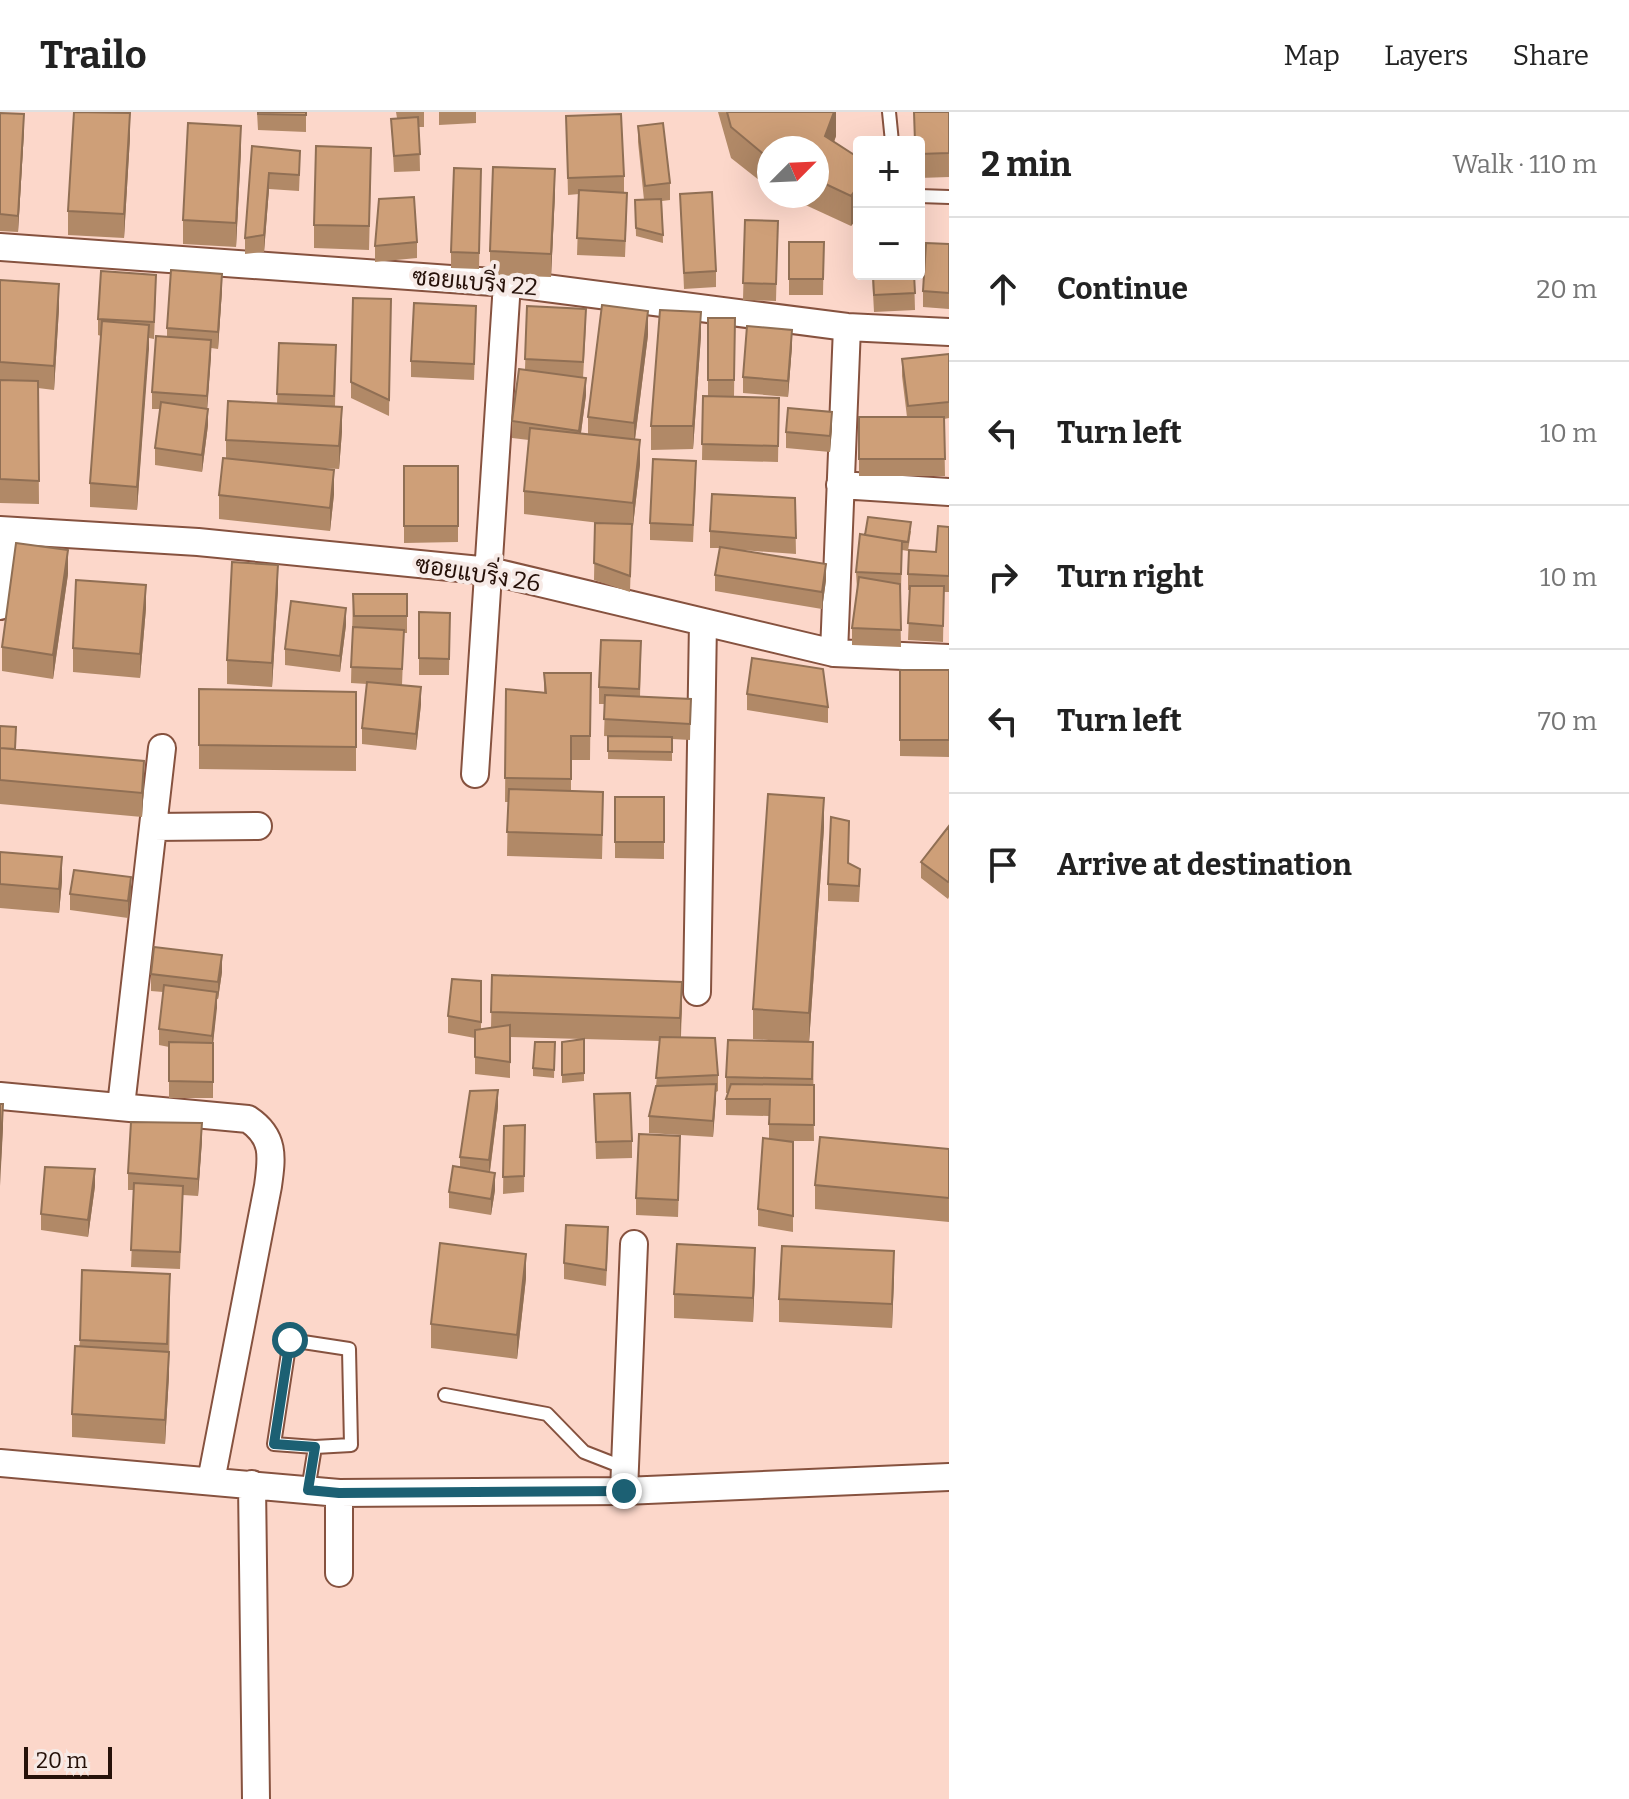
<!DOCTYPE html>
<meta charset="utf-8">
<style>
:root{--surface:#fff;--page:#f2f2f2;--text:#222;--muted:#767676;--line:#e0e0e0}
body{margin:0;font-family:Bitter,Sarabun,serif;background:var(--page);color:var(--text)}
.controls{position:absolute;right:24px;top:24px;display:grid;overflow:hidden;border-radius:8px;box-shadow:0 8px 32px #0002}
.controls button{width:72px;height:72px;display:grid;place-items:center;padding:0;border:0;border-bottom:2px solid var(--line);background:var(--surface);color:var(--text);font:40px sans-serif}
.compass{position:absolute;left:757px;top:24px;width:72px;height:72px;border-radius:50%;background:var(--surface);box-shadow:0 8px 32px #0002;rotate:66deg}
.scale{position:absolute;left:24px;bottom:20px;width:88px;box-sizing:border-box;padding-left:8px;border:4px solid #261109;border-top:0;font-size:22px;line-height:28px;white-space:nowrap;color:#261109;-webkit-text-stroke:6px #f7eae6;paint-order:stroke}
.stop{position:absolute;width:24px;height:24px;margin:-18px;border:6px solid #1c6073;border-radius:50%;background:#fff}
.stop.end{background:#1c6073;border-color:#fff;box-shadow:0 2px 8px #0008}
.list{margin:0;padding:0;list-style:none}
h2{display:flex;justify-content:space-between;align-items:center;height:104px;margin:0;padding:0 32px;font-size:34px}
h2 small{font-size:26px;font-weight:400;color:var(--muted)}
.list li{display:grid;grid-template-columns:52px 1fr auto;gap:24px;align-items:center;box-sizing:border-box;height:144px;padding:0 32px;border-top:2px solid var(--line)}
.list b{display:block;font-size:30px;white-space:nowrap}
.list em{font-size:26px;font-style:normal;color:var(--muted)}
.icon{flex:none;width:44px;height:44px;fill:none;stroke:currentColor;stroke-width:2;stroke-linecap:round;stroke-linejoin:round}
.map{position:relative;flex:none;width:949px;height:1687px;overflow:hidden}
header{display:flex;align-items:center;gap:48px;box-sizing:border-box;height:112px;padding:0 40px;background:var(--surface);border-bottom:2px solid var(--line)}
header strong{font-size:38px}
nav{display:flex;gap:44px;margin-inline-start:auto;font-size:28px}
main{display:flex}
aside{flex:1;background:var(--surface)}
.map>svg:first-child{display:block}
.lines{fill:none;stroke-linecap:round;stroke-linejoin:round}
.lane-casing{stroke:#86523f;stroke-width:16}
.street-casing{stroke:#86523f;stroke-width:30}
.lane{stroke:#fff;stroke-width:12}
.street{stroke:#fff;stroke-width:26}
.wall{fill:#b18967}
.shaded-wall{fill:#906f54}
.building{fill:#ce9f78;stroke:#906f54;stroke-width:2}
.route{stroke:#1c6073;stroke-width:10}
.labels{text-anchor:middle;stroke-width:8;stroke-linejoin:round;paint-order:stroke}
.street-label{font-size:24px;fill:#261109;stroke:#f7eae6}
</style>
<header>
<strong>Trailo</strong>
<nav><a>Map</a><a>Layers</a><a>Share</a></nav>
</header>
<main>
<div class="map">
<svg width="949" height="1687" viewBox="0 0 949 1687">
<rect width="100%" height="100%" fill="#fcd7ca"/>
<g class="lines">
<g class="lane-casing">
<path id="lane" d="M889 0 892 30
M919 84 949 85
M445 1283 547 1302 584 1340 625 1356
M308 1378 315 1335 274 1332 290 1228 349 1237 351 1333 315 1335"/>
</g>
<g class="street-casing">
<path id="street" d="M0 135 507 171 847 215 949 220
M840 373 949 380
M0 418 198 430 490 459 834 541 949 546
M0 494 8 419
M834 541 847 215
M475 662 507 171
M153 715 258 714
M697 880 703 510
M0 984 248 1007C275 1025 272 1045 268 1074L211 1369
M121 994 162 636
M0 1351 339 1381 624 1379 949 1365
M252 1372 256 1687
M624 1379 634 1132
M339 1461V1381"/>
</g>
<use href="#lane" class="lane"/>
<use href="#street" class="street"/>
</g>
<path class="wall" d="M257 0H306V20L258 18Z
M396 0H424V15H419L420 59 394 60 391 7 397 6Z
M439 0H476V11L439 13Z
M718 0H836V24L834 30 859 46V104L851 114 786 84H817V36H769V76L731 46Z
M914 0H949V65L919 66V30H914Z
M0 1 24 19 18 120 0 119Z
M566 4 624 64V80L627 97 625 145 577 143 579 82 568 83Z
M638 14 670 71V88L662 89 663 131 636 124 635 88H644L638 30Z
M130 25 124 126 68 123V99Z
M252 34 300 55 299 79 269 77 264 140 245 142V126Z
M241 38 236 135 183 132V108Z
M371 59 369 138 314 136V113Z
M481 74 479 157 451 156V140Z
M555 81 551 165 490 163V139Z
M680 82 716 159V175L684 177Z
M745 108 778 109 776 189 743 188Z
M417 130V146L375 150V134Z
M789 130H824L823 183H789Z
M949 132V197L923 195V179Z
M872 162H914L915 198 874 200Z
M0 168 59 196 54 278 38 276 39 392 0 391Z
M222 178 218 237 211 236 207 296 208 313 202 360 155 353V336L160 297H152V280L167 225V216Z
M156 179 154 227 149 226 137 398 90 395V371L101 224 98 223V207Z
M391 187 389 304 351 286V270Z
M527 194 586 213 583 266 586 283 581 321 588 322V305L648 223 635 327 640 352 633 414H632L630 480 594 468 595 411 608 412 524 402V379L529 328 512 326V309L525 257Z
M708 206H735L734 285 779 286 778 350 702 348 703 284H708Z
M476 210 474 268 411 265V249Z
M701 223 693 337 651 338V314Z
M279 231 336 249 335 294 342 319 339 357 322 356 334 382 330 419 219 407V383L226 346V328L277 292Z
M792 234 788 285 743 281V265Z
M949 242V306L944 307 945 364H859V305H907L902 264V247Z
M832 316 830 340 786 336V320Z
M404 354H458V430L404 431Z
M696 366 693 430 650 428V411Z
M795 386 796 442 742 438 826 468 822 497 715 479V463L720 436H710V419Z
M949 415V480H944L943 530 908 528 910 478H908V462L936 440Z
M911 419 908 439 902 438 901 478H900L901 535 852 533V516L857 477 856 460 865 423Z
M68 462 53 567 2 559V535Z
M278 477 272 575 227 572V548Z
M353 482H407V521H404L402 573 421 592 416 638 362 632V616L367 572 351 571Z
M146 496 140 566 73 560V536Z
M419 500 450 501 449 563H419Z
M346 513 340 560 285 553V537Z
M641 546 640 585 691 587 690 628 672 627V649L608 647V624L618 625 604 624 605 592H599V575Z
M900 558H949V645L900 644Z
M544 561H591L590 648H571V679L603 704 602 747 507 744 508 690H505L506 577 544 580Z
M199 577 356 580V659L199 657Z
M747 582 828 595V611L747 598Z
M0 614 16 637 144 673 142 705 0 692Z
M615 685H664V747L615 746Z
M949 714V785L948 787 921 766V750Z
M824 716 809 930H813L814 1029H781L793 1030V1120L758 1114V1097L769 1027V1004L726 1003V987L728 981H726V965L782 929 753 927V897Z
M0 740 62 769 59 801 0 796Z
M849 751 860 774 859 790 828 789V772Z
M131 781 128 806 70 798V782Z
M222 860 218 887H217L213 932V986H169V935L159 933V917L163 880 151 879V862Z
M492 863 682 894 681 925 718 963V979L716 980 713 1025 649 1021V1004L656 974 660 929 584 927V969L562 971V930L582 927 510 925V966L475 962V926L448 921V904L481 869V917L491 916Z
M555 930 554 966 533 964V956Z
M594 982 632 1029V1046L596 1047Z
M498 995 490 1060 495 1078 491 1103 449 1096V1080L460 1056V1045Z
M525 1013 524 1080 503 1082 504 1014Z
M202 1028 198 1084 183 1083 180 1157 131 1155 134 1078H128V1061Z
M949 1037V1110L815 1097V1073Z
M680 1040 678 1105 636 1103V1086Z
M95 1074 88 1125 41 1118V1102Z
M608 1132 606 1174 564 1167V1151Z
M755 1160 753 1210 674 1206V1182Z
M894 1163 892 1216 779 1210V1187Z
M526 1166 517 1247 431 1236V1212Z
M170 1186 169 1263 165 1332 72 1325V1302L80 1228Z"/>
<path class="shaded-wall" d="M834 0H836V24L825 54V24Z
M130 1V25L124 126V102Z
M24 2V19L18 120V104Z
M241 14V38L236 135V111Z
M555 57V81L551 165V142Z
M269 61V77L264 140V123Z
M859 73V104L851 114V84Z
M222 162V178L218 237V220Z
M59 172V196L54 278V254Z
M648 199V223L634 335V311Z
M701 200V223L693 337V314Z
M149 213V237L137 398V375Z
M792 218V234L788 285V269Z
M211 228V245L207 300V284Z
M586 266V283L579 335V319Z
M342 295V319L339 357V334Z
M208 297V313L202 360V343Z
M832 300V316L830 340V324Z
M640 328V352L633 414V391Z
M334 358V382L330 419V396Z
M68 438V462L53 567V543Z
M826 452V468L822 497V480Z
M278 453V477L272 575V551Z
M146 473V496L140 566V542Z
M346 496V513L340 560V544Z
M421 575V592L416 638V622Z
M144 649V673L142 705V681Z
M824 686V716L809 931V901Z
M62 745V769L59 801V777Z
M131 765V781L128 806V789Z
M222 843V860L218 887V870Z
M682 870V894L680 930V906Z
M217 880V896L213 932V986L212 924Z
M716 972V988L713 1025V1009Z
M498 978V995L489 1065V1048Z
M3 992V1016L0 1074V1050Z
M202 1011V1028L198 1084V1067Z
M95 1057V1074L88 1125V1108Z
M495 1061V1078L491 1103V1087Z
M755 1136V1160L753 1210V1186Z
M894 1139V1163L892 1216V1192Z
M526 1142V1166L517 1247V1223Z
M169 1240V1263L165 1332V1308Z"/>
<path class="building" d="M74 0 130 1 124 102 68 99Z
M258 0H306V3L258 2Z
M727 0H834L825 24 859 46V73L851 84 817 68V36H769V46L767 45 731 15Z
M914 0H949V41L919 42V30H915Z
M0 1 24 2 18 104 0 102Z
M621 2 624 64 568 66 566 4Z
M418 5 420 42 394 44 391 7Z
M188 11 241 14 236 111 183 108Z
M663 11 670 71 645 74 638 14Z
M252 34 300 39 299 63 269 61 264 123 245 126Z
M316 34 371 36 369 114 314 113Z
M493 55 555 57 551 142 490 139Z
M454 56 481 57 479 141 451 140Z
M579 78 627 81 625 129 577 126Z
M712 80 716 159 684 161 680 82Z
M414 85 417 130 375 134 379 87Z
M661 87 663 123 636 116 635 88Z
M745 108 778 109 776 172 743 171Z
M789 130H824L823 167H789Z
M926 131 949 132V181L923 179Z
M171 158 222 162 218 220 167 216Z
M101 159 156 163 154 210 98 207Z
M873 162H914L915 181 874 183Z
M0 168 59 172 54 254 0 250Z
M353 186 391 187 389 288 351 270Z
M414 191 476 194 474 252 411 249Z
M602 193 648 199 634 311 588 305Z
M527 194 586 197 583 250 525 247Z
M660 198 701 200 693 314H651Z
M708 206H735L734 268H708Z
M102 209 149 213 137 375 90 371Z
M747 214 792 218 788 269 743 265Z
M156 224 211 228 207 284 152 280Z
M279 231 336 233 334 284 277 282Z
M949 242V290L908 294 902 247Z
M519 257 586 266 579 319 512 309Z
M0 268 38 269 39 369 0 367Z
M703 284 779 286 778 334 702 332Z
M228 289 342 295 339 334 226 328Z
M161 290 208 297 202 343 155 336Z
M788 296 832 300 830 324 786 320Z
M859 305H944L945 347H859Z
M530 316 640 328 633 391 524 379Z
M223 346 334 358 330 396 219 383Z
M653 347 696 349 693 413 650 411Z
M404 354H458V414H404Z
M712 382 795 386 796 426 710 419Z
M868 405 911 410 908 430 865 423Z
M595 411 632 412 630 464 594 451Z
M938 414 949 415V464L908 462 909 438 936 440Z
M860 422 902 429 901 462 856 460Z
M16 431 68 438 53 543 2 535Z
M720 435 826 452 822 480 715 463Z
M232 450 278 453 272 551 227 548Z
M859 465 900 472 901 518 852 516Z
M76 468 146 473 140 542 73 536Z
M910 474H944L943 514 908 511Z
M353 482H407V504H354Z
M291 489 346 496 340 544 285 537Z
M419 500 450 501 449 547 419 546Z
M353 515 404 518 402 557 351 555Z
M601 528 641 529 639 577 599 575Z
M752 546 823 557 828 595 747 582Z
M900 558H949V628H900Z
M544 561H591L590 624H571V667L505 666 506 577 546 581Z
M367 570 421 575 416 622 362 616Z
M199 577 356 580V635L199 633Z
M605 583 691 587 690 612 604 607Z
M0 614 16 615 15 637 0 636Z
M608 624 672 625V640L608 639Z
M0 636 144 649 142 681 0 668Z
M509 677 603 680 602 723 507 720Z
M768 682 824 686 809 901 753 897Z
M615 685H664V730H615Z
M831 705 849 709 848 751 860 757 859 774 828 772Z
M949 714V769L948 770 921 750Z
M0 740 62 745 59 777 0 772Z
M74 758 131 765 128 789 70 782Z
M154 835 222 843 218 870 151 862Z
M492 863 682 870 680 906 491 900Z
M452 867 481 869V910L448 904Z
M164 873 217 880 212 924 159 917Z
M510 913V950L475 945V918Z
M660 925 715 926 718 963 656 966Z
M584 927V961L562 963V930Z
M728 928 813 930 812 967 726 965Z
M169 930 213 931V970L169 969Z
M535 930H555L554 958 533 956Z
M716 972 713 1009 649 1004 656 974Z
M731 972 814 973V1013L769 1012 770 987H726Z
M498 978 489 1048 460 1045 470 979Z
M630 981 632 1029 596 1030 594 982Z
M0 992H3L0 1050Z
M131 1010 202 1011 198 1067 128 1061Z
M525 1013 524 1064 503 1065 504 1014Z
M639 1022 680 1024 678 1088 636 1086Z
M820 1025 949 1037V1086L815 1073Z
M763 1026 793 1030V1104L758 1097Z
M453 1054 495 1061 491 1087 449 1080Z
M45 1055 95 1057 88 1108 41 1102Z
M134 1071 183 1074 180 1140 131 1138Z
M566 1113 608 1115 606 1158 564 1151Z
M440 1131 526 1142 517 1223 431 1212Z
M677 1132 755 1136 753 1186 674 1182Z
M782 1134 894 1139 892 1192 779 1187Z
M82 1158 170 1162 167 1232 80 1228Z
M75 1234 169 1240 165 1308 72 1302Z"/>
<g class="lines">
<path class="route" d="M290 1228 274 1332 315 1335 308 1378 339 1381 624 1379"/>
</g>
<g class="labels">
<g class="street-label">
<text transform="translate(475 170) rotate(5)" y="8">ซอยแบริ่ง 22</text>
<text transform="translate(478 462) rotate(9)" y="8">ซอยแบริ่ง 26</text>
</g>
</g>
</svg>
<div class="controls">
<button>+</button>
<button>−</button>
</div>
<svg class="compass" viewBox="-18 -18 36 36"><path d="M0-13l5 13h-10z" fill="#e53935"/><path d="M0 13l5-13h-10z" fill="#767676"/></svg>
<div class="scale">20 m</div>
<div class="stop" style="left:290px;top:1228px"></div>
<div class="stop end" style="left:624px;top:1379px"></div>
</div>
<aside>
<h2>2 min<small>Walk · 110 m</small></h2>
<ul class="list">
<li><svg class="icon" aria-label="ahead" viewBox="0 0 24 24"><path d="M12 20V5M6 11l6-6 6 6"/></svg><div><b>Continue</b></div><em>20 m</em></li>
<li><svg class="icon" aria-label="left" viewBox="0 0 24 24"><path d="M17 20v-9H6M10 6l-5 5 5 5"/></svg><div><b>Turn left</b></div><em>10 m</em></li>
<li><svg class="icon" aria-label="right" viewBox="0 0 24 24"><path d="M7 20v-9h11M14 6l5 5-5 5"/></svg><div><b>Turn right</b></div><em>10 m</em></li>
<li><svg class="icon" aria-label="left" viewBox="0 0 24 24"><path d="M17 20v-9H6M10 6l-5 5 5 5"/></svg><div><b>Turn left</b></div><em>70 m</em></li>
<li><svg class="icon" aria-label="arrive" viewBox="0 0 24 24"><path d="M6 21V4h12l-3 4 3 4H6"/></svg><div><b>Arrive at destination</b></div></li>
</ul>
</aside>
</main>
